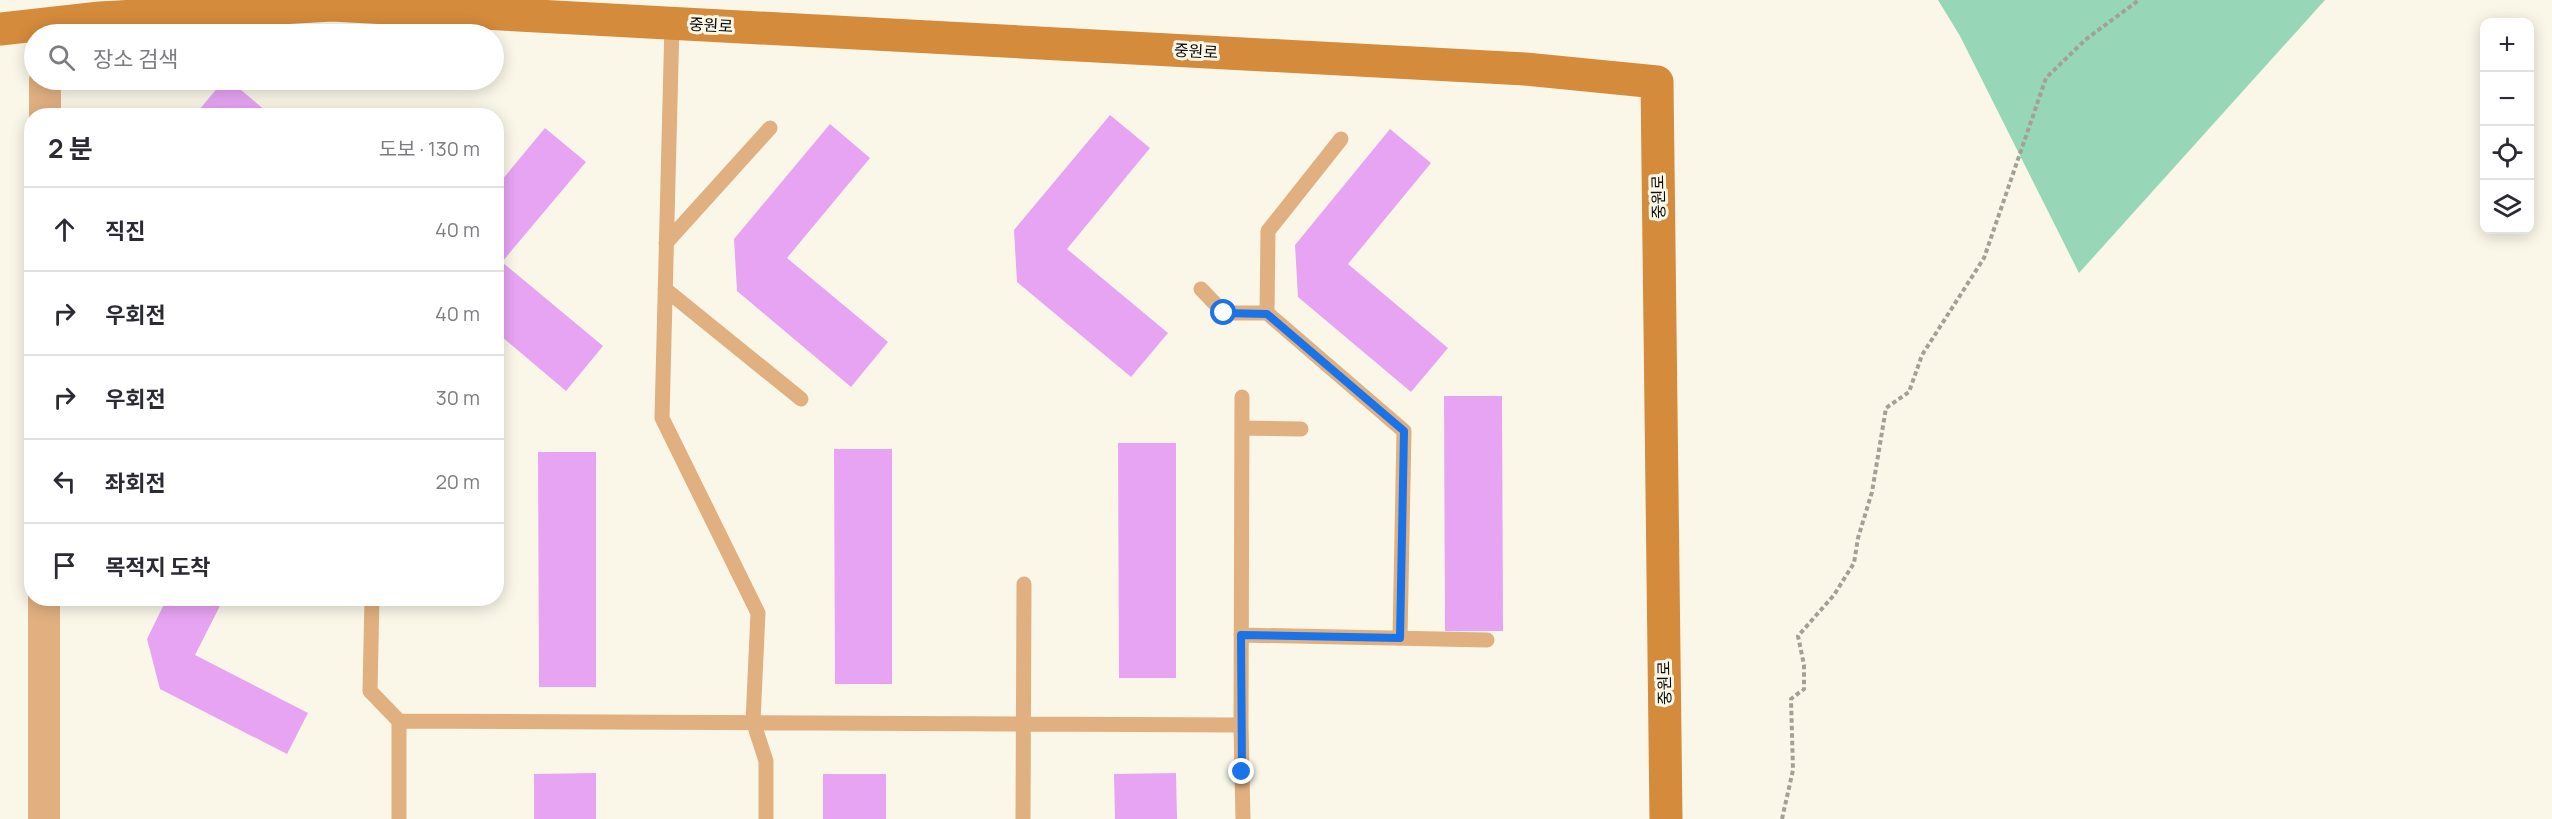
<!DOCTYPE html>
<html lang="ko">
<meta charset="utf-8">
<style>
:root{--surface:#fff;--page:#f7f7f7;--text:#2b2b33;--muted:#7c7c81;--line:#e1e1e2}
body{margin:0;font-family:Manrope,"Noto Sans KR",sans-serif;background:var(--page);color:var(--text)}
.controls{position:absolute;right:18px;top:18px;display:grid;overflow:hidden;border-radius:12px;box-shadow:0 3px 15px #0003}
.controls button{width:54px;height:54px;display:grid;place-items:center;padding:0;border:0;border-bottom:2px solid var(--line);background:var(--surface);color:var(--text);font:30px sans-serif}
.stop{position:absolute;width:18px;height:18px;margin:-14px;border:4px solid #1a73e8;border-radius:50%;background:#fff}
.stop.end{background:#1a73e8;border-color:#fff;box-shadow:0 2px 6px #0008}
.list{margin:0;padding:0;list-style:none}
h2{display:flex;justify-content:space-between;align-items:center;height:78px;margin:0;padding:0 24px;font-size:26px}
h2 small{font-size:20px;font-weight:400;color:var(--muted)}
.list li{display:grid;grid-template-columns:39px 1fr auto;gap:18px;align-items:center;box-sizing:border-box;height:84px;padding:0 24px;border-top:2px solid var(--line)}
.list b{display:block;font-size:22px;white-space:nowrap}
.list em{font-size:20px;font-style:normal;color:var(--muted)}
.icon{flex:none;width:33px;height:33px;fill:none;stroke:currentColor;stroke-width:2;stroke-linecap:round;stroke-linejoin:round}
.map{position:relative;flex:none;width:2552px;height:819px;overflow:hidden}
.search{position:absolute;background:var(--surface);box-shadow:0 3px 15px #0003;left:24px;top:24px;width:480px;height:66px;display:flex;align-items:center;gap:15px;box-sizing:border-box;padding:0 21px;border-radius:33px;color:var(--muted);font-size:22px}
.panel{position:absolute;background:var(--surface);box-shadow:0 3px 15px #0003;left:24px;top:108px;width:480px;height:498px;border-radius:24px}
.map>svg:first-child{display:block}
.green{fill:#97d6b7}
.building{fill:#e7a4f3}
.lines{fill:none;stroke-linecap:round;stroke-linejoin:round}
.path{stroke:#a3a096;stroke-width:4;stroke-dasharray:4.5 3;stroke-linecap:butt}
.lane{stroke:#e1b080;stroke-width:15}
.street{stroke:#e1b080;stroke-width:32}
.secondary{stroke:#d48b3b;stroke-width:33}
.route{stroke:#1a73e8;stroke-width:8}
.labels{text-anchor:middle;stroke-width:6;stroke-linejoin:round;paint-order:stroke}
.street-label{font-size:16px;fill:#0c0b07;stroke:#faf7e9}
</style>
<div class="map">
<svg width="2552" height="819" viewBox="0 0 2552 819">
<rect width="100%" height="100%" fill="#faf7e9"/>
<path class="green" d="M1938 0H2325L2079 273 1960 36Z"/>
<path class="building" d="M224 80H229L266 111 262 116H194Z
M1110 115 1150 148 1067 249 1168 333 1131 377 1017 282 1014 230Z
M830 124 870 158 787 258 888 342 851 387 737 291 734 239Z
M545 128 586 162 502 262 603 346 566 391 496 332V187Z
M1390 129 1431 163 1348 264 1448 348 1411 392 1298 297 1295 245Z
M1444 396H1502L1503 631H1445Z
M1118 443H1176V678H1119Z
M834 449H892V684H835Z
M538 452H596V687H539Z
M167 598H224L195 655 308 713 287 754 160 689 147 639Z
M596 773V819H534V774Z
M1176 773 1177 819H1115L1114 774Z
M823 774H886V819H823Z"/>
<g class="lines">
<path class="path" d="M1782 819 1793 770 1791 699 1804 689V665L1798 636 1834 595 1854 563 1858 538 1872 492 1886 408 1909 392 1922 355 1984 258 2046 78 2085 40 2139 0"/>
<path class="lane" d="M672 23 662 418 758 613 753 721 766 761V819
M1341 139 1268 231 1267 313 1404 431 1400 638
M666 243 770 128
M665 289 801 399
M1201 289 1224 313H1267
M1242 397 1241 725 1243 819
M1243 428 1301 429
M372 598 370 691 399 721V819
M1241 635 1487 640
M399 721 1241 725
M1023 819 1024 584"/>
<path class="street" d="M45 116V80
M44 819V598"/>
<path class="secondary" d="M0 29 100 18 332 5 1525 69 1657 82 1666 819"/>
</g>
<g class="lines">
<path class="route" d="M1224 313 1267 314 1404 431 1400 638 1241 635 1242 772"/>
</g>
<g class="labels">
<g class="street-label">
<text transform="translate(711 25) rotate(3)" y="6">중원로</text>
<text transform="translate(1196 51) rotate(3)" y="6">중원로</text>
<text transform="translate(1658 197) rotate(-91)" y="6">중원로</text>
<text transform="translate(1664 683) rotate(-91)" y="6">중원로</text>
</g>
</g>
</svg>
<div class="controls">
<button>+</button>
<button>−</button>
<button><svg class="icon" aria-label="locate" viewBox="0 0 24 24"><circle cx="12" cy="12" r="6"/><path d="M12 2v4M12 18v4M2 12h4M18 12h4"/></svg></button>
<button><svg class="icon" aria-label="layers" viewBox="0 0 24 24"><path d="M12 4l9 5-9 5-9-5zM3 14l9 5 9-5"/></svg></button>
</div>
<div class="stop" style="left:1224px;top:313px"></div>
<div class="stop end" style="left:1242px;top:772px"></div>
<div class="search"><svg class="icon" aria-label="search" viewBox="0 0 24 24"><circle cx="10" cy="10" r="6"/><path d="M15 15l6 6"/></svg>장소 검색</div>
<section class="panel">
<h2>2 분<small>도보 · 130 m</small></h2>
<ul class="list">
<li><svg class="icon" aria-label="ahead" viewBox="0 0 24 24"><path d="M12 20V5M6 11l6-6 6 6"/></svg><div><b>직진</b></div><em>40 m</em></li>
<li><svg class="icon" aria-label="right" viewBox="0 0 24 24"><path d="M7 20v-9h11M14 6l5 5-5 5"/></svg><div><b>우회전</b></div><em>40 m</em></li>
<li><svg class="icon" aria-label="right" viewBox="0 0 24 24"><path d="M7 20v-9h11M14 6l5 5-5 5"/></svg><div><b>우회전</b></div><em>30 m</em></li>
<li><svg class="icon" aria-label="left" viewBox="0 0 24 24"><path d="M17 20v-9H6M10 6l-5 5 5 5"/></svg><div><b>좌회전</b></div><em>20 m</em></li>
<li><svg class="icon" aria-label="arrive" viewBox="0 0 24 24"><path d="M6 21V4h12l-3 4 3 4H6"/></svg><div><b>목적지 도착</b></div></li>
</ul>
</section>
</div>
